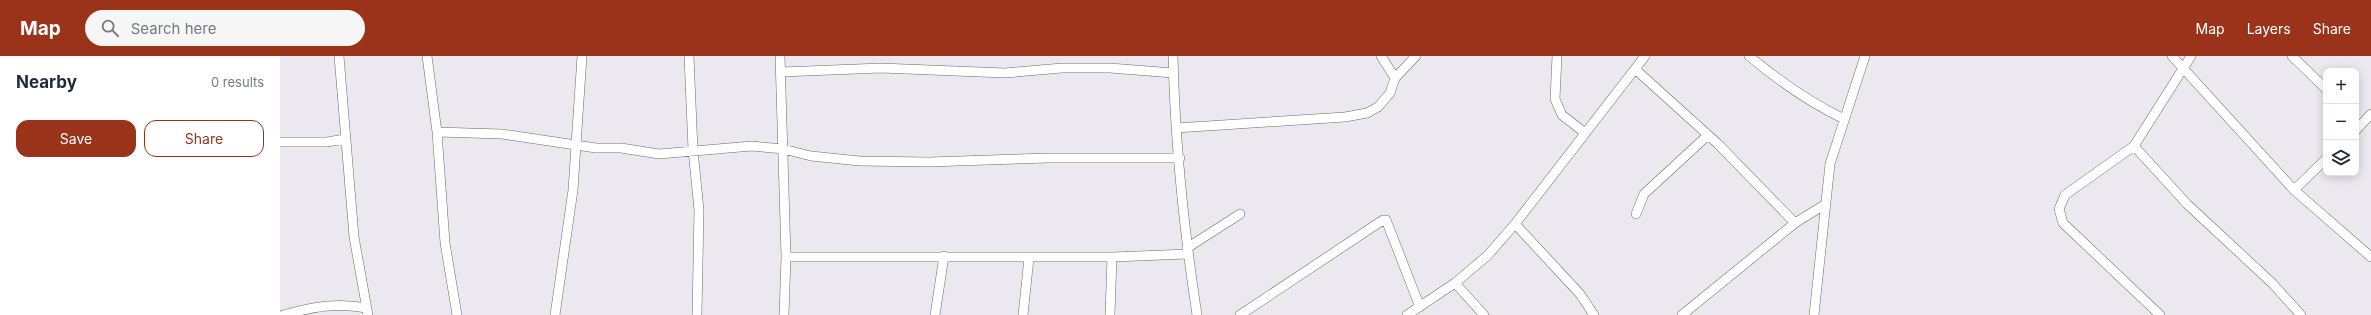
<!DOCTYPE html>
<meta charset="utf-8">
<style>
:root{--surface:#fff;--page:#f6f6f7;--text:#1f2937;--muted:#747a83;--line:#e0e1e3;--accent:#9b331a}
body{margin:0;font-family:Inter,sans-serif;background:var(--page);color:var(--text)}
.controls{position:absolute;right:12px;top:12px;display:grid;overflow:hidden;border-radius:8px;box-shadow:0 2px 10px #0003}
.controls button{width:36px;height:36px;display:grid;place-items:center;padding:0;border:0;border-bottom:1px solid var(--line);background:var(--surface);color:var(--text);font:20px sans-serif}
.list{margin:0;padding:0;list-style:none}
h2{display:flex;justify-content:space-between;align-items:center;height:52px;margin:0;padding:0 16px;font-size:17px}
h2 small{font-size:13px;font-weight:400;color:var(--muted)}
.actions{display:flex;gap:8px;padding:12px 16px}
.actions a{flex:1;padding:9px 0;border:1px solid var(--accent);border-radius:12px;text-align:center;font-size:14px;color:var(--accent)}
.actions .main{background:var(--accent);color:#fff}
.icon{flex:none;width:22px;height:22px;fill:none;stroke:currentColor;stroke-width:2;stroke-linecap:round;stroke-linejoin:round}
.map{position:relative;flex:none;width:2091px;height:259px;overflow:hidden}
header{display:flex;align-items:center;gap:24px;box-sizing:border-box;height:56px;padding:0 20px;background:var(--accent);color:#fff}
header strong{font-size:19px}
nav{display:flex;gap:22px;margin-inline-start:auto;font-size:14px}
.search{width:280px;height:36px;background:var(--page);display:flex;align-items:center;gap:10px;box-sizing:border-box;padding:0 14px;border-radius:22px;color:var(--muted);font-size:15px}
main{display:flex}
aside{flex:1;background:var(--surface)}
.map>svg:first-child{display:block}
.lines{fill:none;stroke-linecap:round;stroke-linejoin:round}
.minor-casing{stroke:#6c696f;stroke-width:10}
.minor{stroke:#fff;stroke-width:9}
</style>
<header>
<strong>Map</strong>
<div class="search"><svg class="icon" aria-label="search" viewBox="0 0 24 24"><circle cx="10" cy="10" r="6"/><path d="M15 15l6 6"/></svg>Search here</div>
<nav><a>Map</a><a>Layers</a><a>Share</a></nav>
</header>
<main>
<aside>
<h2>Nearby<small>0 results</small></h2>
<ul class="list">
</ul>
<div class="actions"><a class="main">Save</a><a>Share</a></div>
</aside>
<div class="map">
<svg width="2091" height="259" viewBox="0 0 2091 259">
<rect width="100%" height="100%" fill="#ece8ef"/>
<g class="lines">
<g class="minor-casing">
<path id="minor" d="M59 0 74 181 88 259
M147 0 157 76 165 187 177 259
M409 0 413 94 419 154 417 259
M500 0 506 201 504 259
M893 0C895 87 904 174 917 259
M1101 0 1115 22
M1277 0 1275 43 1282 59 1305 77
M1469 0C1499 25 1529 46 1564 63
M1892 0 2014 134 2091 201
M2012 0 2046 33
M1355 13 1438 88 1515 167
M501 16 601 12 725 17 782 12H830L893 17
M896 72 1065 61 1087 57 1098 51 1110 37 1115 22 1136 0
M2076 74 2091 58
M157 76 222 78 316 92H341L379 98 472 90 503 93 531 100 580 105 649 106 769 102H900
M0 86H47L65 83
M1854 90 1907 148 1992 227 2021 259
M2014 134 2046 103
M1356 158 1364 138 1428 79
M1235 168 1300 238 1314 259
M907 192 960 158
M506 201H832L908 198
M1175 227 1204 259
M3 259C33 251 57 246 87 252
M275 259 293 134 302 0
M655 259 664 200
M743 259 749 202
M830 259 832 201
M960 259 1103 164H1106L1140 251
M1127 259 1175 227 1208 199 1235 168 1365 0
M1402 259 1515 167 1544 149
M1534 259 1550 108 1585 0
M1880 259 1783 167 1779 153 1785 139 1854 90 1911 0"/>
</g>
<use href="#minor" class="minor"/>
</g>
</svg>
<div class="controls">
<button>+</button>
<button>−</button>
<button><svg class="icon" aria-label="layers" viewBox="0 0 24 24"><path d="M12 4l9 5-9 5-9-5zM3 14l9 5 9-5"/></svg></button>
</div>
</div>
</main>
